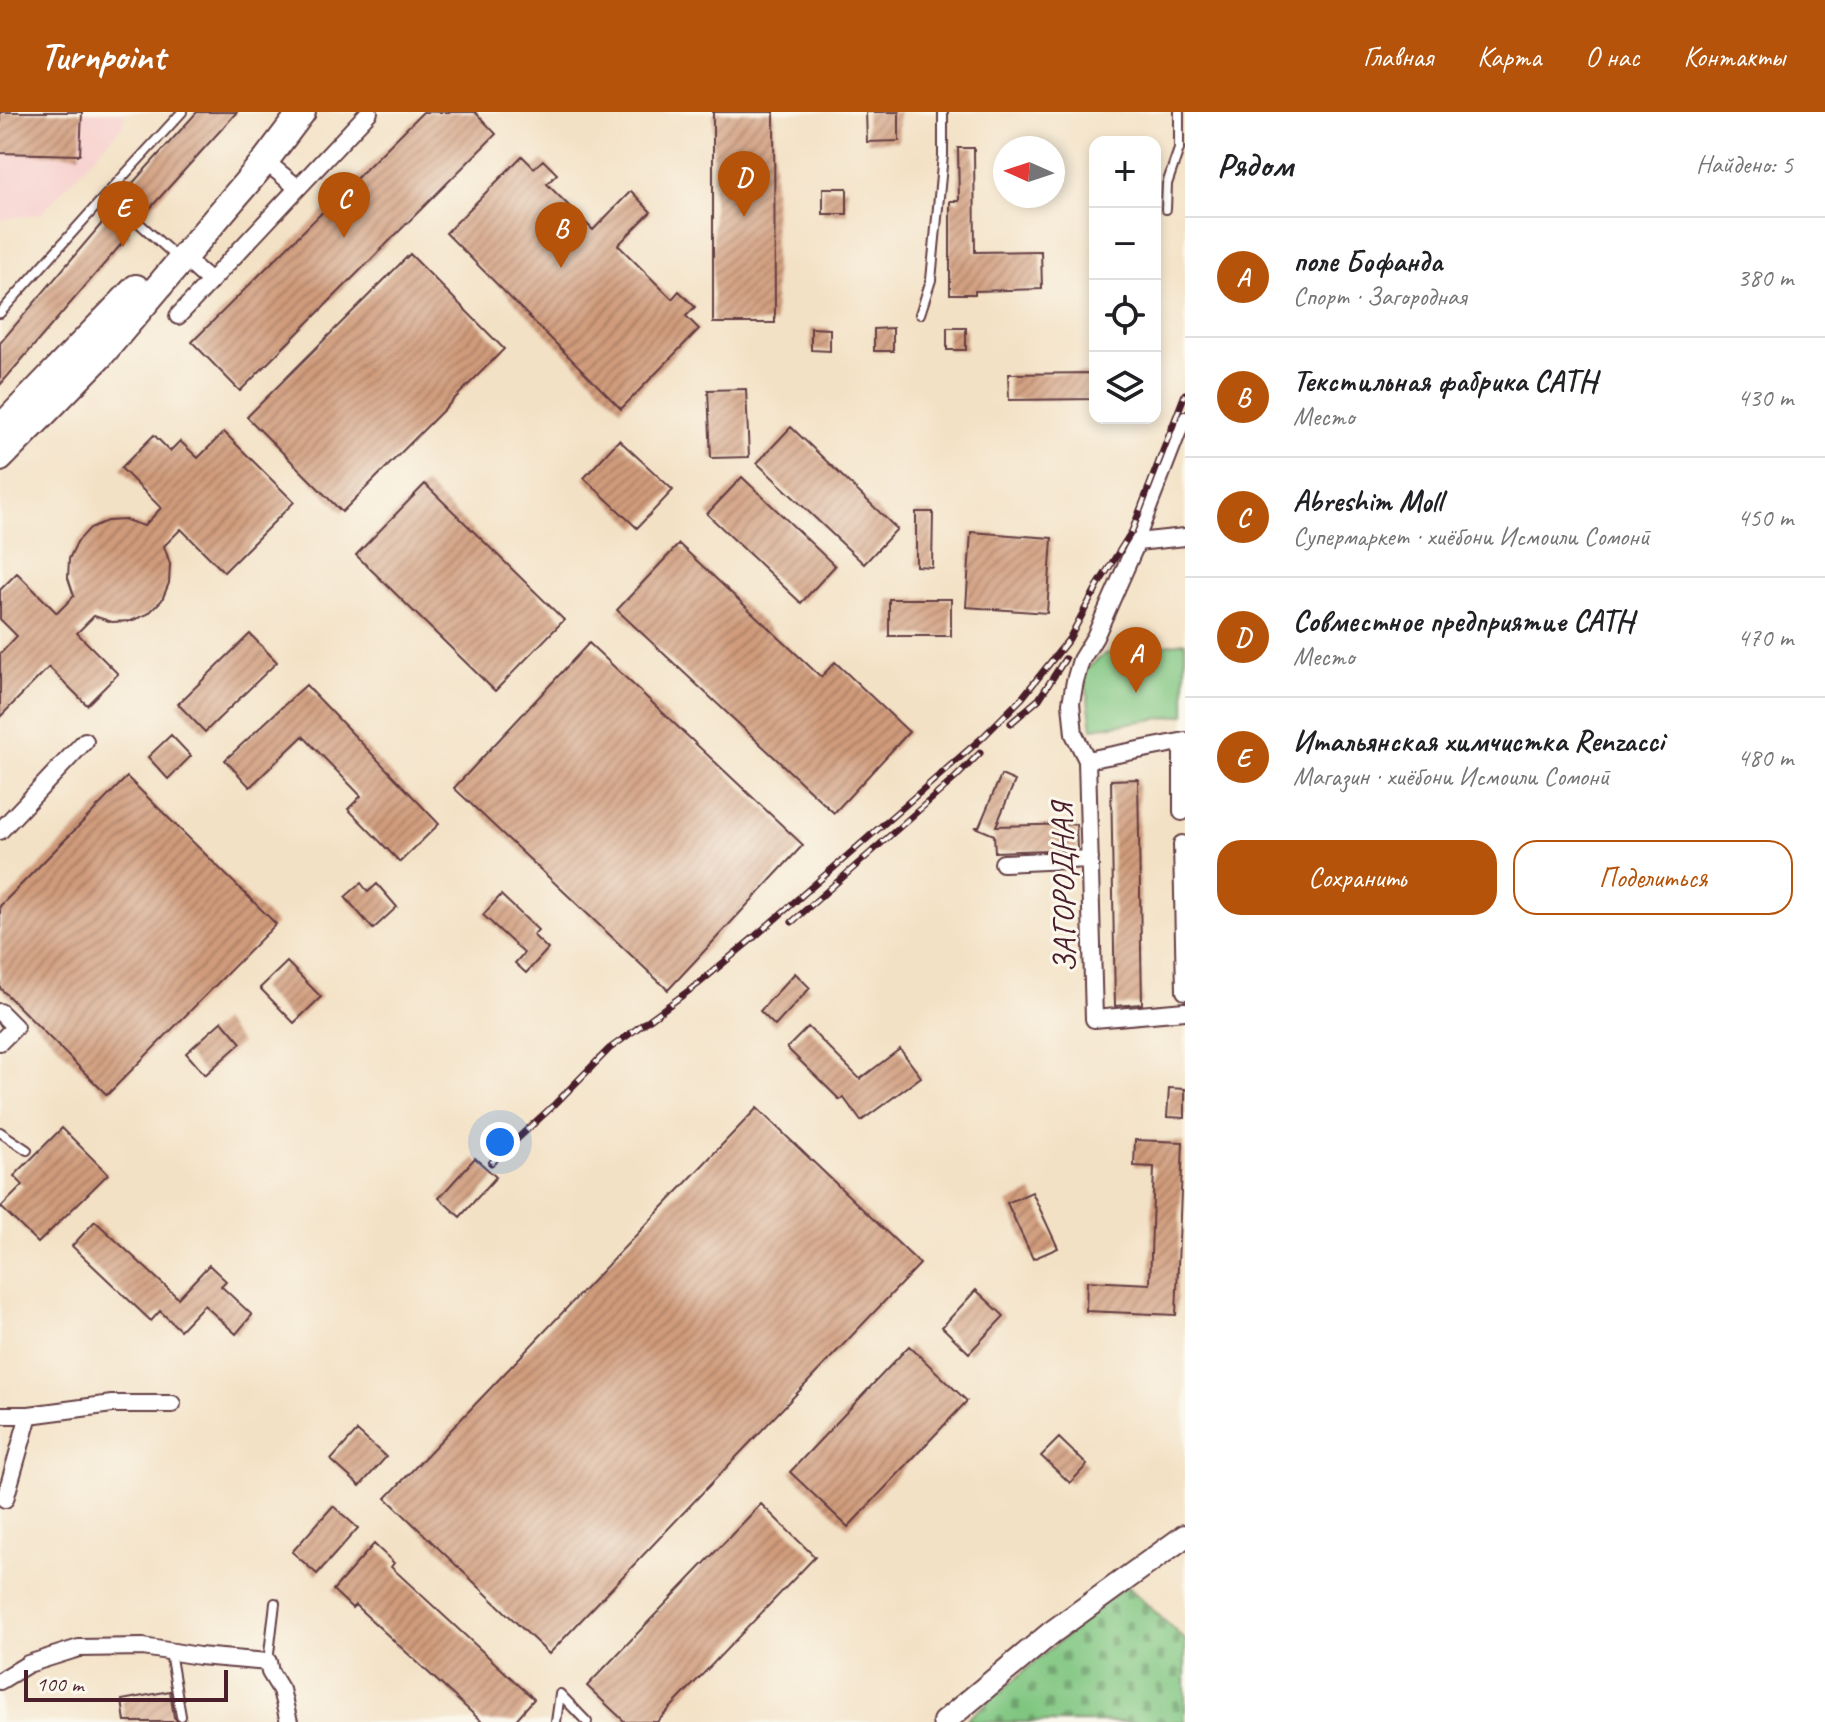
<!DOCTYPE html>
<html lang="ru">
<meta charset="utf-8">
<style>
:root{--surface:#fff;--page:#f6f6f6;--text:#202124;--muted:#757577;--line:#e0e0e0;--accent:#b45309}
body{margin:0;font-family:Caveat,sans-serif;background:var(--page);color:var(--text)}
.controls{position:absolute;right:24px;top:24px;display:grid;overflow:hidden;border-radius:16px;box-shadow:0 4px 12px #0003}
.controls button{width:72px;height:72px;display:grid;place-items:center;padding:0;border:0;border-bottom:2px solid var(--line);background:var(--surface);color:var(--text);font:40px sans-serif}
.compass{position:absolute;left:993px;top:24px;width:72px;height:72px;border-radius:50%;background:var(--surface);box-shadow:0 4px 12px #0003;rotate:273deg}
.scale{position:absolute;left:24px;bottom:20px;width:204px;box-sizing:border-box;padding-left:8px;border:4px solid #4a1f2b;border-top:0;font-size:22px;line-height:28px;white-space:nowrap;color:#4a1f2b;-webkit-text-stroke:6px #fbf7ec;paint-order:stroke}
.you{position:absolute;left:500px;top:1030px;width:28px;height:28px;margin:-20px;border:6px solid #fff;border-radius:50%;background:#1a73e8;box-shadow:0 0 0 12px #1a73e833}
.badge{display:grid;place-items:center;width:52px;height:52px;border-radius:50%;background:var(--accent);color:#fff;font-size:26px;font-weight:700}
.pin{position:absolute;translate:-50% -66px;filter:drop-shadow(0 2px 4px #0008)}
.pin::after{content:'';position:absolute;top:42px;width:28px;height:24px;background:inherit;clip-path:polygon(0 0,100% 0,50% 100%)}
.list{margin:0;padding:0;list-style:none}
h2{display:flex;justify-content:space-between;align-items:center;height:104px;margin:0;padding:0 32px;font-size:34px}
h2 small{font-size:26px;font-weight:400;color:var(--muted)}
.list li{display:grid;grid-template-columns:52px 1fr auto;gap:24px;align-items:center;box-sizing:border-box;height:120px;padding:0 32px;border-top:2px solid var(--line)}
.list b{display:block;font-size:30px;white-space:nowrap}
.list p{margin:0;font-size:26px;white-space:nowrap;color:var(--muted)}
.list em{font-size:26px;font-style:normal;color:var(--muted)}
.actions{display:flex;gap:16px;padding:24px 32px}
.actions a{flex:1;padding:18px 0;border:2px solid var(--accent);border-radius:24px;text-align:center;font-size:28px;color:var(--accent)}
.actions .main{background:var(--accent);color:#fff}
.icon{flex:none;width:44px;height:44px;fill:none;stroke:currentColor;stroke-width:2;stroke-linecap:round;stroke-linejoin:round}
.map{position:relative;flex:none;width:1185px;height:1610px;overflow:hidden}
header{display:flex;align-items:center;gap:48px;box-sizing:border-box;height:112px;padding:0 40px;background:var(--accent);color:#fff}
header strong{font-size:38px}
nav{display:flex;gap:44px;margin-inline-start:auto;font-size:28px}
main{display:flex}
aside{flex:1;background:var(--surface)}
.map>svg:first-child{display:block}
.built{fill:#f7d0ce}
.cemetery{fill:url(#cemetery-stones);stroke:#657256;stroke-width:2}
.pitch{fill:#80c681;stroke:#657256;stroke-width:2}
.building{fill:url(#building-hatch)}
.lines{fill:none;stroke-linecap:round;stroke-linejoin:round}
.service-casing{stroke:#633c42;stroke-width:12}
.pedestrian-casing{stroke:#633c42;stroke-width:16}
.minor-casing{stroke:#633c42;stroke-width:20}
.secondary-casing{stroke:#633c42;stroke-width:26}
.trunk-casing{stroke:#633c42;stroke-width:30}
.service{stroke:#fff;stroke-width:8}
.pedestrian{stroke:#fff;stroke-width:12}
.minor{stroke:#fff;stroke-width:16}
.secondary{stroke:#fff;stroke-width:22}
.trunk{stroke:#fff;stroke-width:26}
.rail-casing{stroke:#4a1f2b;stroke-width:7}
.rail{stroke:#fbf7ec;stroke-width:4;stroke-dasharray:12;stroke-linecap:butt}
.labels{text-anchor:middle;stroke-width:6;stroke-linejoin:round;paint-order:stroke}
.street-label{font-size:32px;fill:#4a1f2b;stroke:#fbf7ec}
</style>
<header>
<strong>Turnpoint</strong>
<nav><a>Главная</a><a>Карта</a><a>О нас</a><a>Контакты</a></nav>
</header>
<main>
<div class="map">
<svg width="1185" height="1610" viewBox="0 0 1185 1610">
<defs>
<pattern id="cemetery-stones" width="16" height="16" patternUnits="userSpaceOnUse" patternTransform="scale(2)"><rect width="16" height="16" fill="#80c681"/><path d="M2 7V4a2 2 0 0 1 4 0v3zM10 15v-3a2 2 0 0 1 4 0v3z" fill="#6ba06a"/></pattern>
<pattern id="building-hatch" width="6" height="6" patternUnits="userSpaceOnUse" patternTransform="scale(2)"><rect width="6" height="6" fill="#d09b7b"/><path d="M-1 1l2-2M0 6l6-6M5 7l2-2" fill="none" stroke="#ab7e65"/></pattern>
</defs>
<rect width="100%" height="100%" fill="#fbf7ec"/>
<filter id="ink" filterUnits="userSpaceOnUse"><feTurbulence type="fractalNoise" baseFrequency=".0125" numOctaves="2"/><feDisplacementMap in="SourceGraphic" scale="16" xChannelSelector="R" yChannelSelector="G"/><feConvolveMatrix kernelMatrix="1 2 1 2 8 2 1 2 1" color-interpolation-filters="sRGB"/></filter>
<filter id="wash" filterUnits="userSpaceOnUse"><feTurbulence type="fractalNoise" baseFrequency=".006" numOctaves="4" result="noise"/><feDisplacementMap in="SourceGraphic" scale="32" xChannelSelector="R" yChannelSelector="G"/><feGaussianBlur stdDeviation="1.8" result="paint"/><feColorMatrix in="noise" values="0 0 0 0 0 0 0 0 0 0 0 0 0 0 0 0 0 1.4 0 .05"/><feComposite in="paint" operator="in"/></filter>
<g filter="url(#wash)">
<rect width="100%" height="100%" fill="#f3e1c5"/>
<path class="built" d="M0 0H124L123 13 41 102 4 107 0 111Z"/>
<path class="cemetery" d="M1126 1473 1185 1528V1610H964Z"/>
<path class="pitch" d="M1185 530V603L1092 616 1084 559 1105 542Z"/>
<g id="blocks">
<path class="building" d="M0 0H82L80 43 0 41Z
M197 0H237L143 104 121 84Z
M423 0H475L496 22 240 279 192 230Z
M713 0H774L775 211H713Z
M866 0H899V29L867 30Z
M958 36H974L975 140 1041 139 1042 177 975 179V182H950V89H959Z
M522 44 534 56 543 48 557 62 547 72 593 118 631 79 651 100 618 133 672 187 679 179 695 195 686 204 699 217 621 297 446 121Z
M823 76H847V102H823Z
M109 103 130 122 0 273V231Z
M410 142 504 237 342 400 247 305Z
M811 216 830 217V239L811 238Z
M893 216V239H874V217Z
M947 216H966V238H947Z
M1095 261V287L1009 288 1008 262Z
M746 277 749 345 711 346 708 278Z
M791 315 897 417 864 452 757 351Z
M224 320 294 390 224 460 181 417 164 434 170 452 169 471 162 488 148 502 131 509 112 510 94 504 77 521 118 562 87 593 49 555 0 605V542L17 524 0 507V478L17 461 57 501 74 484 68 466 69 447 77 430 90 416 107 409 126 408 144 414 161 396 121 356 154 323 170 339 180 329 198 346Z
M619 328 673 378 637 416 584 366Z
M742 365 835 454 801 491 707 402Z
M425 372 564 508 495 579 356 443Z
M916 400H933L932 455 916 454Z
M971 420 1052 426 1047 501 966 495Z
M679 432 821 565 835 550 909 620 834 701 617 498Z
M889 487H951V524H889Z
M250 522 277 550 205 620 178 592Z
M589 531 803 733 668 878 454 676Z
M306 573 439 712 400 750 348 697 361 684 303 624 250 675 225 648Z
M171 623 191 644 168 667 148 645Z
M1001 663 1015 669 996 714 1076 712 1077 737 995 740 994 723 975 715H979Z
M127 665 276 812 107 983 0 876V794Z
M1138 667 1142 892 1115 894 1111 668Z
M361 771 368 780 377 772 397 795 373 817 345 785Z
M501 783 538 818 533 823 548 837 526 861 515 851 524 841 483 803Z
M287 850 321 885 294 911 260 876Z
M795 861 810 876 775 914 760 899Z
M222 909 241 931 205 963 186 941Z
M808 915 860 967 900 937 921 965 861 1009 843 985 840 988 787 936Z
M1169 976 1185 977V1006L1167 1005Z
M757 996 920 1152 549 1542 386 1386Z
M62 1016 108 1062 38 1131 1 1095 23 1073 14 1064Z
M1135 1028 1183 1030 1176 1203 1086 1199 1087 1169 1150 1172 1154 1055 1134 1054Z
M475 1046 496 1065 460 1105 439 1086Z
M1032 1080 1058 1136 1033 1147 1007 1091Z
M95 1109 178 1186 209 1153 226 1169 221 1174 252 1203 236 1222 204 1193 180 1218 160 1199 151 1209 72 1134Z
M976 1178 1004 1204 969 1241 942 1215Z
M909 1234 967 1289 848 1415 790 1360Z
M357 1319 386 1345 360 1374 331 1348Z
M1059 1326 1087 1353 1070 1371 1041 1344Z
M761 1392 815 1445 657 1610H625L587 1574Z
M333 1394 358 1416 317 1462 292 1440Z
M374 1432 394 1451 391 1455 534 1587 514 1610H482L355 1493 352 1496 333 1478Z
M170 1579 174 1605 178 1610H125L122 1588Z"/>
</g>
</g>
<g filter="url(#ink)">
<use href="#blocks" fill-opacity="0" stroke="#633c42" stroke-width="2"/>
<g class="lines">
<g class="service-casing">
<path id="service" d="M1166 97 1167 72 1179 37V0
M171 140 107 82 182 0
M0 201 107 82
M920 202 931 168 943 43V0
M0 1020 27 1038
M170 1540 181 1604
M268 1550 275 1491
M556 1610 560 1582 587 1610"/>
</g>
<g class="pedestrian-casing">
<path id="pedestrian" d="M1137 430 1185 306"/>
</g>
<g class="minor-casing">
<path id="minor" d="M265 49 298 76
M184 146 210 169
M178 204 369 0
M1185 425 1137 430 1095 525 1081 548 1075 569 1071 591 1074 622 1087 648 1094 907 1185 899
M1182 630V700
M1087 648 1185 629
M0 719 85 629
M1182 732 1185 879
M1003 751 1090 747
M0 900 15 915 0 930
M0 1303H29L112 1292H172
M5 1387 29 1303
M0 1569 28 1552 79 1536 143 1535 199 1544 268 1550 270 1560 281 1578 289 1610"/>
</g>
<g class="secondary-casing">
<path id="secondary" d="M944 1610 1051 1521 1185 1424"/>
</g>
<g class="trunk-casing">
<path id="trunk" d="M0 317 136 176
M0 346 99 245 265 49 302 0"/>
</g>
<use href="#service" class="service"/>
<use href="#pedestrian" class="pedestrian"/>
<use href="#minor" class="minor"/>
<use href="#secondary" class="secondary"/>
<use href="#trunk" class="trunk"/>
<g class="rail-casing">
<path id="rail" d="M1094 482 1098 473 1132 419 1185 282
M1011 611 1039 587 1065 547
M792 810 954 667 980 641
M491 1051 555 992 609 937 698 872 752 827 982 626 1022 586 1069 527 1098 473"/>
</g>
<use href="#rail" class="rail"/>
</g>
</g>
<g class="labels">
<g class="street-label">
<text transform="translate(1063 776) rotate(-91)" y="11">ЗАГОРОДНАЯ</text>
</g>
</g>
</svg>
<div class="controls">
<button>+</button>
<button>−</button>
<button><svg class="icon" aria-label="locate" viewBox="0 0 24 24"><circle cx="12" cy="12" r="6"/><path d="M12 2v4M12 18v4M2 12h4M18 12h4"/></svg></button>
<button><svg class="icon" aria-label="layers" viewBox="0 0 24 24"><path d="M12 4l9 5-9 5-9-5zM3 14l9 5 9-5"/></svg></button>
</div>
<svg class="compass" viewBox="-18 -18 36 36"><path d="M0-13l5 13h-10z" fill="#e53935"/><path d="M0 13l5-13h-10z" fill="#757577"/></svg>
<div class="scale">100 m</div>
<div class="you"></div>
<div class="pin badge" style="left:1136px;top:581px">A</div>
<div class="pin badge" style="left:561px;top:156px">B</div>
<div class="pin badge" style="left:344px;top:126px">C</div>
<div class="pin badge" style="left:744px;top:105px">D</div>
<div class="pin badge" style="left:123px;top:135px">E</div>
</div>
<aside>
<h2>Рядом<small>Найдено: 5</small></h2>
<ul class="list">
<li><span class="badge">A</span><div><b>поле Бофанда</b><p>Спорт · Загородная</p></div><em>380 m</em></li>
<li><span class="badge">B</span><div><b>Текстильная фабрика САТН</b><p>Место</p></div><em>430 m</em></li>
<li><span class="badge">C</span><div><b>Abreshim Moll</b><p>Супермаркет · хиёбони Исмоили Сомонӣ</p></div><em>450 m</em></li>
<li><span class="badge">D</span><div><b>Совместное предприятие CATH</b><p>Место</p></div><em>470 m</em></li>
<li><span class="badge">E</span><div><b>Итальянская химчистка Renzacci</b><p>Магазин · хиёбони Исмоили Сомонӣ</p></div><em>480 m</em></li>
</ul>
<div class="actions"><a class="main">Сохранить</a><a>Поделиться</a></div>
</aside>
</main>
